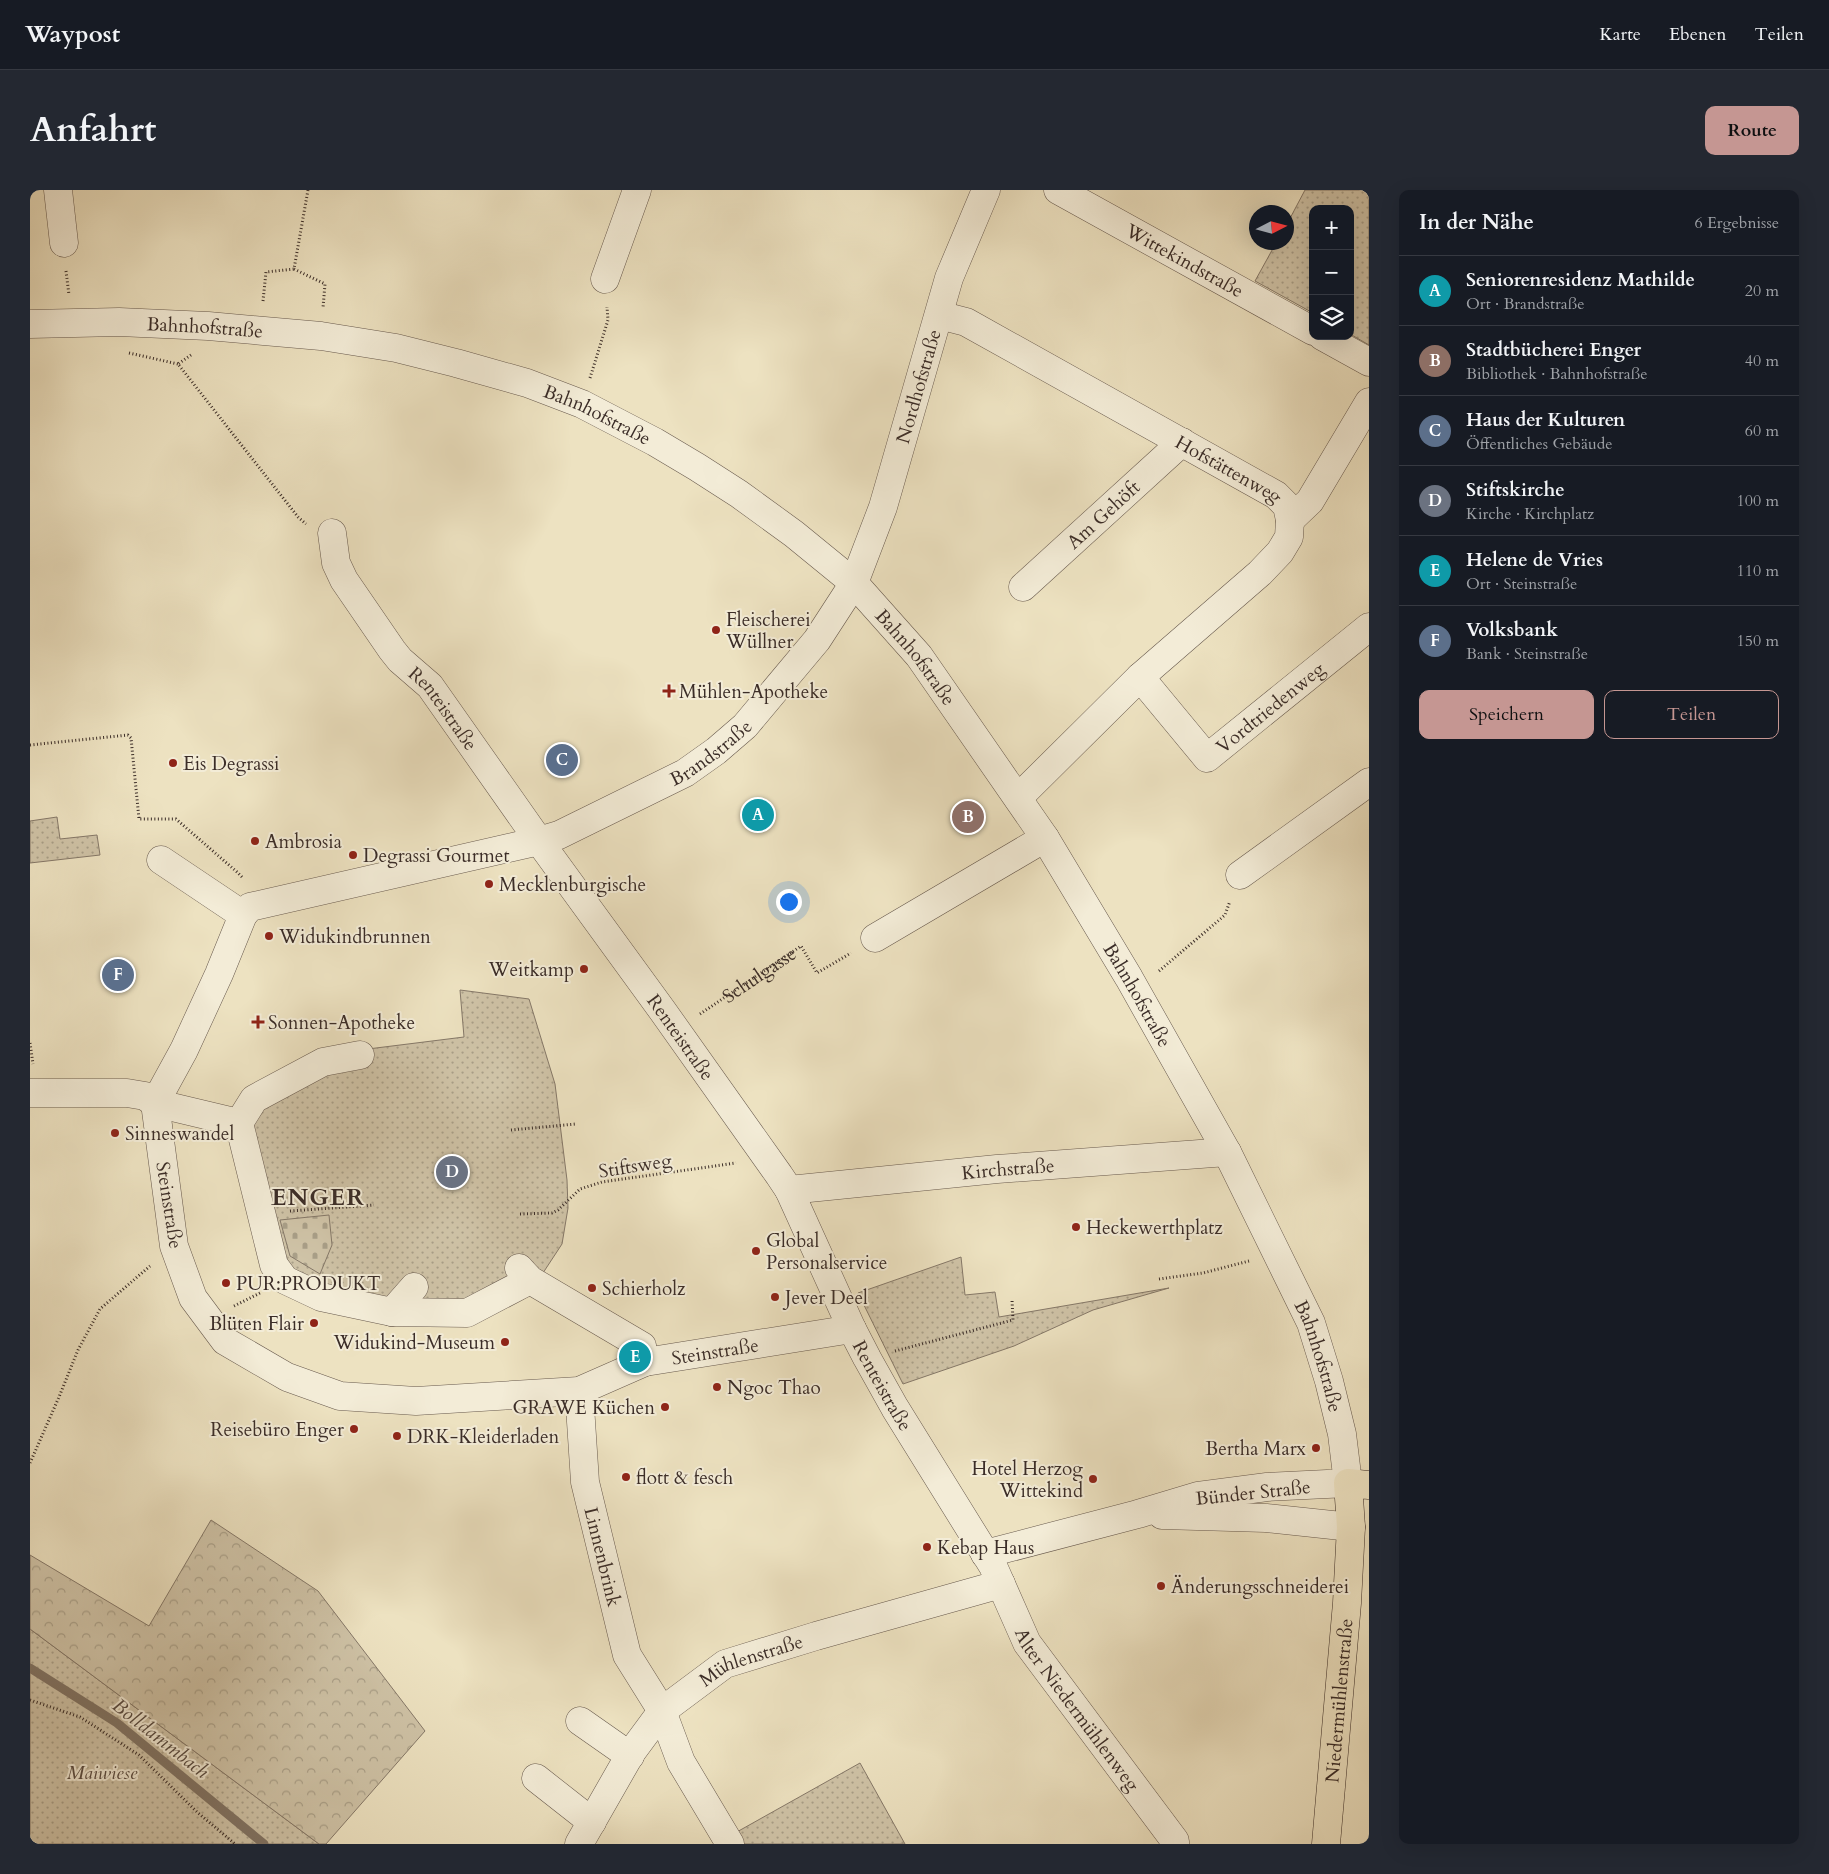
<!DOCTYPE html>
<html lang="de">
<meta charset="utf-8">
<style>
:root{--surface:#171b24;--page:#242831;--text:#f1f3f6;--muted:#9ea1a6;--line:#363941;--accent:#c59692}
body{margin:0;font-family:Cardo,serif;background:var(--page);color:var(--text)}
.controls{position:absolute;right:15px;top:15px;display:grid;overflow:hidden;border-radius:10px;box-shadow:0 5px 20px #0002}
.controls button{width:45px;height:45px;display:grid;place-items:center;padding:0;border:0;border-bottom:1px solid var(--line);background:var(--surface);color:var(--text);font:25px sans-serif}
.compass{position:absolute;left:1219px;top:15px;width:45px;height:45px;border-radius:50%;background:var(--surface);box-shadow:0 5px 20px #0002;rotate:84deg}
.you{position:absolute;left:758px;top:711px;width:18px;height:18px;margin:-12px;border:4px solid #fff;border-radius:50%;background:#1a73e8;box-shadow:0 0 0 8px #1a73e833}
.badge{display:grid;place-items:center;width:32px;height:32px;border-radius:50%;background:var(--accent);color:#fff;font-size:16px;font-weight:700}
.pin{position:absolute;translate:-50% -50%;border:2px solid #fff;box-shadow:0 1px 5px #0006}
.list{margin:0;padding:0;list-style:none}
h2{display:flex;justify-content:space-between;align-items:center;height:65px;margin:0;padding:0 20px;font-size:21px}
h2 small{font-size:16px;font-weight:400;color:var(--muted)}
.list li{display:grid;grid-template-columns:32px 1fr auto;gap:15px;align-items:center;box-sizing:border-box;height:70px;padding:0 20px;border-top:1px solid var(--line)}
.list b{display:block;font-size:19px;white-space:nowrap}
.list p{margin:0;font-size:16px;white-space:nowrap;color:var(--muted)}
.list em{font-size:16px;font-style:normal;color:var(--muted)}
.actions{display:flex;gap:10px;padding:15px 20px}
.actions a{flex:1;padding:11px 0;border:1px solid var(--accent);border-radius:10px;text-align:center;font-size:18px;color:var(--accent)}
.actions .main{background:var(--accent);color:#111}
.icon{flex:none;width:28px;height:28px;fill:none;stroke:currentColor;stroke-width:2;stroke-linecap:round;stroke-linejoin:round}
.map{position:relative;flex:none;width:1339px;height:1654px;overflow:hidden;border-radius:10px}
header{display:flex;align-items:center;gap:30px;box-sizing:border-box;height:70px;padding:0 25px;background:var(--surface);border-bottom:1px solid var(--line)}
header strong{font-size:24px}
nav{display:flex;gap:28px;margin-inline-start:auto;font-size:18px}
.intro{display:flex;align-items:center;justify-content:space-between;box-sizing:border-box;height:120px;padding:0 30px}
h1{margin:0;font-size:35px}
.button{padding:12px 22px;border-radius:10px;background:var(--accent);color:#111;font-size:18px;font-weight:700}
main{display:flex;gap:30px;padding:0 30px}
aside{flex:1;background:var(--surface);border-radius:10px;box-shadow:0 5px 20px #0002}
.map>svg:first-child{display:block}
.green{fill:url(#green-dots);stroke:#857868}
.forest{fill:url(#forest-crowns);stroke:#857868}
.cemetery{fill:url(#cemetery-stones);stroke:#857868}
.lines{fill:none;stroke-linecap:round;stroke-linejoin:round}
.stream{stroke:#817465;stroke-width:9}
.minor-casing{stroke:#685a4e;stroke-width:29}
.major-casing{stroke:#3b2d28;stroke-width:29}
.path{stroke:#3b2d28;stroke-width:3;stroke-dasharray:1 2.5;stroke-linecap:butt}
.minor{stroke:#f3ecd7;stroke-width:28}
.major{stroke:#ede2c1;stroke-width:28}
.poi-dot{fill:#8f2418;stroke:#f3ecd7;stroke-width:2}
.labels{text-anchor:middle;stroke-width:4;stroke-linejoin:round;paint-order:stroke}
.street-label{font-size:19px;fill:#3b2d28;stroke:#f3ecd7}
.poi-label{font-size:19px;fill:#3b2d28;stroke:#f3ecd7;text-anchor:start}
.park-label{font-size:19px;font-style:italic;fill:#594b41;stroke:#f3ecd7}
.water-label{font-size:20px;font-style:italic;fill:#584b41;stroke:#f3ecd7}
.district-label{font-size:24px;font-weight:bold;letter-spacing:1px;fill:#3b2d28;stroke:#f3ecd7}
</style>
<header>
<strong>Waypost</strong>
<nav><a>Karte</a><a>Ebenen</a><a>Teilen</a></nav>
</header>
<div class="intro"><h1>Anfahrt</h1><a class="button">Route</a></div>
<main>
<div class="map">
<svg width="1339" height="1654" viewBox="0 0 1339 1654">
<defs>
<pattern id="green-dots" width="8" height="8" patternUnits="userSpaceOnUse" patternTransform="scale(1.25)"><rect width="8" height="8" fill="#cfc3a7"/><path d="M2 2h.1M6 6h.1" fill="none" stroke="#a99f88" stroke-width="1.8" stroke-linecap="round"/></pattern>
<pattern id="forest-crowns" width="20" height="18" patternUnits="userSpaceOnUse" patternTransform="scale(1.25)"><rect width="20" height="18" fill="#cfc3a7"/><path d="M2 6a3 3 0 1 1 6 0M12 15a3 3 0 1 1 6 0" fill="none" stroke="#a99f88"/></pattern>
<pattern id="cemetery-stones" width="16" height="16" patternUnits="userSpaceOnUse" patternTransform="scale(1.25)"><rect width="16" height="16" fill="#cfc3a7"/><path d="M2 7V4a2 2 0 0 1 4 0v3zM10 15v-3a2 2 0 0 1 4 0v3z" fill="#a99f88"/></pattern>
</defs>
<rect width="100%" height="100%" fill="#ede2c1"/>
<filter id="stains"><feTurbulence type="fractalNoise" baseFrequency=".004" numOctaves="4"/><feColorMatrix values="0 0 0 0 .2 0 0 0 0 .09 0 0 0 0 .02 0 0 0 .5 -.17"/></filter>
<radialGradient id="worn" r=".72"><stop offset=".6" stop-color="#630" stop-opacity="0"/><stop offset="1" stop-color="#630" stop-opacity=".3"/></radialGradient>
<path class="green" d="M1275 0H1339V155L1320 144V19H1283V123L1225 91 1246 53 1256 52 1257 34Z
M27 627 30 649 67 645 70 665 0 673V631Z
M430 800 499 809 525 894 537 990 538 1018 532 1054 511 1086 438 1125 290 1112 229 1051 221 907 290 865 434 847Z
M931 1067 935 1105 965 1102 969 1127 1139 1098 1063 1120 984 1156 873 1194 828 1103Z
M0 1439 289 1654H0Z
M830 1573 875 1654H712L705 1643Z"/>
<path class="forest" d="M181 1330 288 1401 395 1541 296 1654H289L0 1439V1365L119 1436Z"/>
<path class="cemetery" d="M299 1025 302 1055 290 1084 260 1066 250 1030Z"/>
<g class="lines">
<path class="stream" d="M0 1478 87 1533 234 1654"/>
<g class="minor-casing">
<g id="minor">
<path d="M28 0 34 53"/>
<path id="s2" d="M1028 0 1283 141"/>
<path d="M575 89 607 0"/>
<path id="s3" d="M909 125 936 132 1246 305 1257 316 1260 330 1259 347 1250 362 1230 383 1110 487 988 608"/>
<path id="s4" d="M0 134 89 132 178 136 291 146 366 158 426 173 497 193 552 214 625 252 667 277 709 304 764 344 824 393 889 466 1015 648 1099 788 1197 962 1281 1133 1299 1191 1312 1244 1318 1293 1237 1297 1168 1306 1108 1324 955 1364"/>
<path d="M1292 146 1339 172"/>
<path d="M1260 330 1280 311 1339 212"/>
<path id="s5" d="M302 343 306 373 314 390 362 460 370 470 400 496 509 651 632 820 749 985 759 1000 822 1139 837 1168 865 1218 963 1376 997 1453 1145 1651V1654"/>
<path id="s6" d="M993 397 1152 252"/>
<path id="s7" d="M1110 487 1177 568 1339 437"/>
<path d="M131 670 213 725"/>
<path d="M1210 685 1339 592"/>
<path d="M845 748 1015 648"/>
<path d="M330 865 293 872 224 909 209 933 244 1075 255 1090 291 1107 362 1122 437 1123 500 1090"/>
<path d="M0 903H97L115 906 125 913 209 933"/>
<path id="s8" d="M759 1000 967 979 1197 962"/>
<path d="M489 1078 500 1090 612 1156 615 1172"/>
<path d="M362 1122 384 1097"/>
<path id="s9" d="M822 1139 615 1172 549 1201 386 1211 310 1206 257 1187 195 1151 163 1108 144 1056 125 913 154 860 189 784 213 725 220 717 509 651 529 645 655 583 686 561 715 536 787 450 824 393 853 317 919 88 956 0"/>
<path id="s10" d="M549 1201 555 1292 597 1465 632 1521 651 1572 700 1654"/>
<path d="M1132 1325 1236 1328 1321 1337"/>
<path d="M550 1531 600 1566"/>
<path d="M506 1588 562 1632"/>
<path id="s11" d="M549 1654 601 1563 632 1521 695 1474 786 1446 971 1394"/>
</g>
</g>
<g class="major-casing">
<g id="major">
<path id="s12" d="M1296 1654 1317 1413 1321 1337 1318 1293 1339 1295"/>
</g>
</g>
<g class="path">
<path d="M264 79 295 94 293 118"/>
<path d="M36 81 39 105"/>
<path d="M233 111 236 82 264 79 278 0"/>
<path d="M99 163 148 174"/>
<path d="M161 165 148 174 268 327 276 334"/>
<path d="M560 188 578 130 577 117"/>
<path d="M0 555 98 545 101 548 109 629H146L207 682 212 687"/>
<path d="M1129 781 1195 725 1200 711"/>
<path id="s1" d="M670 824 771 756 787 783 821 763"/>
<path d="M0 853 3 874"/>
<path d="M481 940 546 934"/>
<path d="M260 1021 344 1015"/>
<path d="M490 1024 522 1023 528 1020 550 999 572 992 706 973"/>
<path d="M1129 1089 1173 1083 1219 1071"/>
<path d="M204 1116 230 1103"/>
<path d="M865 1161 983 1130 982 1110"/>
<path d="M0 1273 29 1207 48 1160 70 1119 120 1076"/>
<path d="M0 1510 50 1527 109 1565 167 1622 205 1654"/>
</g>
<use href="#minor" class="minor"/>
<use href="#major" class="major"/>
</g>
<g class="poi-dot">
<circle cx="686" cy="440" r="5"/>
<path d="M636.5 493.5h5v5h5v5h-5v5h-5v-5h-5v-5h5z"/>
<circle cx="143" cy="573" r="5"/>
<circle cx="225" cy="651" r="5"/>
<circle cx="323" cy="665" r="5"/>
<circle cx="459" cy="694" r="5"/>
<circle cx="239" cy="746" r="5"/>
<circle cx="554" cy="779" r="5"/>
<path d="M225.5 824.5h5v5h5v5h-5v5h-5v-5h-5v-5h5z"/>
<circle cx="85" cy="943" r="5"/>
<circle cx="1046" cy="1037" r="5"/>
<circle cx="726" cy="1061" r="5"/>
<circle cx="196" cy="1093" r="5"/>
<circle cx="562" cy="1098" r="5"/>
<circle cx="745" cy="1107" r="5"/>
<circle cx="284" cy="1133" r="5"/>
<circle cx="475" cy="1152" r="5"/>
<circle cx="687" cy="1197" r="5"/>
<circle cx="635" cy="1217" r="5"/>
<circle cx="324" cy="1239" r="5"/>
<circle cx="367" cy="1246" r="5"/>
<circle cx="1286" cy="1258" r="5"/>
<circle cx="596" cy="1287" r="5"/>
<circle cx="1063" cy="1289" r="5"/>
<circle cx="897" cy="1357" r="5"/>
<circle cx="1131" cy="1396" r="5"/>
</g>
<g class="labels">
<g class="street-label">
<text dy="7" stroke="none"><textPath href="#s2" startOffset="145">Wittekindstraße</textPath></text>
<text dy="7" stroke="none"><textPath href="#s4" startOffset="175">Bahnhofstraße</textPath></text>
<text dy="7" stroke="none"><textPath href="#s9" startOffset="2042">Nordhofstraße</textPath></text>
<text dy="7" stroke="none"><textPath href="#s4" startOffset="580">Bahnhofstraße</textPath></text>
<text dy="7" stroke="none"><textPath href="#s3" startOffset="329">Hofstättenweg</textPath></text>
<text dy="7" stroke="none"><textPath href="#s6" startOffset="108">Am Gehöft</textPath></text>
<text dy="7" stroke="none"><textPath href="#s4" startOffset="985">Bahnhofstraße</textPath></text>
<text dy="7" stroke="none"><textPath href="#s7" startOffset="186">Vordtriedenweg</textPath></text>
<text dy="7" stroke="none"><textPath href="#s5" startOffset="212">Renteistraße</textPath></text>
<text dy="7" stroke="none"><textPath href="#s9" startOffset="1611">Brandstraße</textPath></text>
<text dy="7" stroke="none"><textPath href="#s1" startOffset="71">Schulgasse</textPath></text>
<text dy="7" stroke="none"><textPath href="#s4" startOffset="1390">Bahnhofstraße</textPath></text>
<text dy="7" stroke="none"><textPath href="#s5" startOffset="618">Renteistraße</textPath></text>
<text transform="translate(605 975) rotate(-9)" y="7">Stiftsweg</text>
<text dy="7" stroke="none"><textPath href="#s8" startOffset="220">Kirchstraße</textPath></text>
<text transform="translate(140 1015) rotate(81)" y="7">Steinstraße</text>
<text transform="translate(685 1161) rotate(-9)" y="7">Steinstraße</text>
<text dy="7" stroke="none"><textPath href="#s4" startOffset="1795">Bahnhofstraße</textPath></text>
<text dy="7" stroke="none"><textPath href="#s5" startOffset="1022">Renteistraße</textPath></text>
<text transform="translate(1223 1302) rotate(-6)" y="7">Bünder Straße</text>
<text dy="7" stroke="none"><textPath href="#s10" startOffset="168">Linnenbrink</textPath></text>
<text dy="7" stroke="none"><textPath href="#s11" startOffset="261">Mühlenstraße</textPath></text>
<text dy="7" stroke="none"><textPath href="#s12" startOffset="144">Niedermühlenstraße</textPath></text>
<text dy="7" stroke="none"><textPath href="#s5" startOffset="1401">Alter Niedermühlenweg</textPath></text>
</g>
<g class="poi-label">
<text x="696" y="436">Fleischerei<tspan x="696" dy="22">Wüllner</tspan></text>
<text x="649" y="508">Mühlen-Apotheke</text>
<text x="153" y="580">Eis Degrassi</text>
<text x="235" y="658">Ambrosia</text>
<text x="333" y="672">Degrassi Gourmet</text>
<text x="469" y="701">Mecklenburgische</text>
<text x="249" y="753">Widukindbrunnen</text>
<text x="544" y="786" text-anchor="end">Weitkamp</text>
<text x="238" y="839">Sonnen-Apotheke</text>
<text x="95" y="950">Sinneswandel</text>
<text x="1056" y="1044">Heckewerthplatz</text>
<text x="736" y="1057">Global<tspan x="736" dy="22">Personalservice</tspan></text>
<text x="206" y="1100">PUR:PRODUKT</text>
<text x="572" y="1105">Schierholz</text>
<text x="755" y="1114">Jever Deel</text>
<text x="274" y="1140" text-anchor="end">Blüten Flair</text>
<text x="465" y="1159" text-anchor="end">Widukind-Museum</text>
<text x="697" y="1204">Ngoc Thao</text>
<text x="625" y="1224" text-anchor="end">GRAWE Küchen</text>
<text x="314" y="1246" text-anchor="end">Reisebüro Enger</text>
<text x="377" y="1253">DRK-Kleiderladen</text>
<text x="1276" y="1265" text-anchor="end">Bertha Marx</text>
<text x="1053" y="1285" text-anchor="end">Hotel Herzog<tspan x="1053" dy="22">Wittekind</tspan></text>
<text x="606" y="1294">flott &amp; fesch</text>
<text x="907" y="1364">Kebap Haus</text>
<text x="1141" y="1403">Änderungsschneiderei</text>
</g>
<g class="park-label">
<text x="72" y="1589">Maiwiese</text>
</g>
<g class="water-label">
<text transform="translate(131 1548) rotate(38)" y="7">Bolldammbach</text>
</g>
<g class="district-label">
<text x="288" y="1015">ENGER</text>
</g>
</g>
<rect width="100%" height="100%" filter="url(#stains)"/>
<rect width="100%" height="100%" fill="url(#worn)"/>
</svg>
<div class="controls">
<button>+</button>
<button>−</button>
<button><svg class="icon" aria-label="layers" viewBox="0 0 24 24"><path d="M12 4l9 5-9 5-9-5zM3 14l9 5 9-5"/></svg></button>
</div>
<svg class="compass" viewBox="-18 -18 36 36"><path d="M0-13l5 13h-10z" fill="#e53935"/><path d="M0 13l5-13h-10z" fill="#9ea1a6"/></svg>
<div class="you"></div>
<div class="pin badge" style="left:728px;top:625px;background:#0f9aa8">A</div>
<div class="pin badge" style="left:938px;top:627px;background:#8d6e63">B</div>
<div class="pin badge" style="left:532px;top:570px;background:#5c6f8a">C</div>
<div class="pin badge" style="left:422px;top:982px;background:#6b7280">D</div>
<div class="pin badge" style="left:605px;top:1167px;background:#0f9aa8">E</div>
<div class="pin badge" style="left:88px;top:785px;background:#5c6f8a">F</div>
</div>
<aside>
<h2>In der Nähe<small>6 Ergebnisse</small></h2>
<ul class="list">
<li><span class="badge" style="background:#0f9aa8">A</span><div><b>Seniorenresidenz Mathilde</b><p>Ort · Brandstraße</p></div><em>20 m</em></li>
<li><span class="badge" style="background:#8d6e63">B</span><div><b>Stadtbücherei Enger</b><p>Bibliothek · Bahnhofstraße</p></div><em>40 m</em></li>
<li><span class="badge" style="background:#5c6f8a">C</span><div><b>Haus der Kulturen</b><p>Öffentliches Gebäude</p></div><em>60 m</em></li>
<li><span class="badge" style="background:#6b7280">D</span><div><b>Stiftskirche</b><p>Kirche · Kirchplatz</p></div><em>100 m</em></li>
<li><span class="badge" style="background:#0f9aa8">E</span><div><b>Helene de Vries</b><p>Ort · Steinstraße</p></div><em>110 m</em></li>
<li><span class="badge" style="background:#5c6f8a">F</span><div><b>Volksbank</b><p>Bank · Steinstraße</p></div><em>150 m</em></li>
</ul>
<div class="actions"><a class="main">Speichern</a><a>Teilen</a></div>
</aside>
</main>
